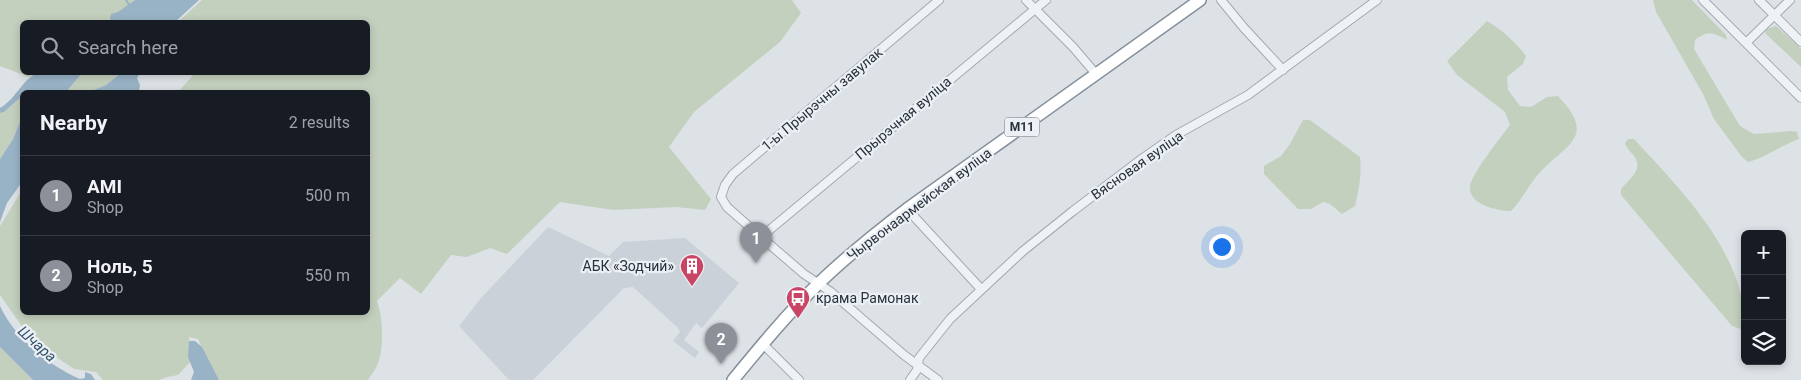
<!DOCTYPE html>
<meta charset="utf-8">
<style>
:root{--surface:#171b24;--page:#242831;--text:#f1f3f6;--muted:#9ea1a6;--line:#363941;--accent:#8c9099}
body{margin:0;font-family:Roboto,sans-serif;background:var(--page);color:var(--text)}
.controls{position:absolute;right:15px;bottom:15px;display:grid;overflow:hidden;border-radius:8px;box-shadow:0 2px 8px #0003}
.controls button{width:45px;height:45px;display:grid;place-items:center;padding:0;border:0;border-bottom:1px solid var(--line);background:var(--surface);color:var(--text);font:25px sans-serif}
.you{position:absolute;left:1221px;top:246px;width:18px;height:18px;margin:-12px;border:4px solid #fff;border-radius:50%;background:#1a73e8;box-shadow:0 0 0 8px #1a73e833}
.badge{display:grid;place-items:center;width:32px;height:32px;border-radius:50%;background:var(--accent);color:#fff;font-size:16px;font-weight:700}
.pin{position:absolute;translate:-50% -41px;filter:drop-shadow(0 1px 2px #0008)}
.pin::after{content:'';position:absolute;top:26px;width:18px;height:15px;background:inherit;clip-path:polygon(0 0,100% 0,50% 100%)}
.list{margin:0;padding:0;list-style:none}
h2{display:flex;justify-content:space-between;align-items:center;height:65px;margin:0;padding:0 20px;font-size:21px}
h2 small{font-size:16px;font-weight:400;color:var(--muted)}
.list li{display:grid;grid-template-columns:32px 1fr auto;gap:15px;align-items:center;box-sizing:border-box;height:80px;padding:0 20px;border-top:1px solid var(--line)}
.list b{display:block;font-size:19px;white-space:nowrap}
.list p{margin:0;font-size:16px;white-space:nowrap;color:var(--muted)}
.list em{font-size:16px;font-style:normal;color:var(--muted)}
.icon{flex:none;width:28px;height:28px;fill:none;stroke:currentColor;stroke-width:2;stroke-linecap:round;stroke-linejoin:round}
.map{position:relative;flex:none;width:1801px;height:380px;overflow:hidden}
.search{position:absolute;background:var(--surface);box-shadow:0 2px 8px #0003;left:20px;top:20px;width:350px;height:55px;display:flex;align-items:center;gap:12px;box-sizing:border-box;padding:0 18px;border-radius:8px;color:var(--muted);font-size:19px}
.panel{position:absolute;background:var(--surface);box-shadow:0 2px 8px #0003;left:20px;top:90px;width:350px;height:225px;border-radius:8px}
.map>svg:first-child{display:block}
.built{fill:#cbd1d8}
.green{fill:#c4d0be}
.water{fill:#99b3c6}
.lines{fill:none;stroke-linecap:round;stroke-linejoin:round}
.stream{stroke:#99b3c6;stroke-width:2}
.minor-casing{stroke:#a3a9b0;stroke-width:10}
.highway-casing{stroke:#85909c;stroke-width:14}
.minor{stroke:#eff2f5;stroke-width:8}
.highway{stroke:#fff;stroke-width:11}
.labels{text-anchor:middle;stroke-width:4.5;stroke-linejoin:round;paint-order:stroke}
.shield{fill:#ecf0f4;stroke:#626a73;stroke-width:1}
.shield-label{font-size:12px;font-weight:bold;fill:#27313c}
.street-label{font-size:14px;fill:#27313c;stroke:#ecf0f4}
.poi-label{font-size:14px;fill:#27313c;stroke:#ecf0f4;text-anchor:end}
.water-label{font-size:15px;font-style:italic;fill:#33536e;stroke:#ecf0f4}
</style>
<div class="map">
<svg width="1801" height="380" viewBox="0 0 1801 380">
<rect width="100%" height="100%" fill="#dde2e6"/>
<path class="built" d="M548 227 609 256 623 242 685 238 739 283 702 328 696 323 684 340 699 352 695 358 673 341 680 332 677 327 633 287 624 288 533 380H509L459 326 481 298Z"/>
<path class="green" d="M0 0H135L110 19 112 22H22V72L37 73 29 77 0 66Z
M202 0H792L801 13 780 42 694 112 669 147 711 199 705 210 676 207 613 210 560 202 507 254 490 248 467 257 451 255 421 294 400 278 377 301C383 316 384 348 378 363 376 369 371 375 368 380H215L198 339 189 337 190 362 178 375 167 377 159 380H103L96 372 74 369 32 341 0 295V226L22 190V312H368V92H178L195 73 368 72V22H178Z
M1653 0H1692L1726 35 1727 40C1714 33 1708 30 1695 40L1694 49 1740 126 1754 134 1791 131 1797 132 1799 139C1782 145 1764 158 1748 162L1742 157 1714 119 1703 94 1656 12Z
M1487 21C1502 30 1516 42 1526 56L1523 64 1507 77 1508 90 1520 106 1531 107 1547 97 1558 96C1600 140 1562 145 1536 177 1527 188 1521 201 1511 211 1498 211 1468 205 1470 186 1472 173 1501 137 1510 125L1505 112 1457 75 1447 61Z
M1776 26 1801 49V67L1765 33 1767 29Z
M82 73H121L106 85 89 92H66Z
M22 96V117L13 139 0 159V113L4 112Z
M1303 120H1310L1360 157C1362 174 1359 189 1355 206L1342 214 1330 204 1323 202 1311 209H1298L1264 174V166L1281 156 1290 144Z
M1628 139H1634C1681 190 1745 253 1745 327L1741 329 1732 326 1621 195V189C1629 179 1644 170 1634 156 1630 151 1627 149 1625 143Z
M0 347 33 380H0Z"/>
<path class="water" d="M135 0H199L175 22H112L110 19 111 14 118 12Z
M37 73H82L66 92H22V96L4 112 0 113V108C16 99 21 81 37 73Z
M121 73H140L137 78 140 85 139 91 89 92 106 85Z
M22 117V182L7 203 0 222V159L13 139Z
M0 306C15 338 48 365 80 379L85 378V372L91 374 95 380H33L0 347Z
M189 341H195L202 347 219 380H191L194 372 188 357Z"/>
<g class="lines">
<path class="stream" d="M126 0 130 6"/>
<g class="minor-casing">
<path id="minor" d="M1026 0 1073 47 1096 74
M1221 0 1244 28 1283 70
M1703 0 1801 98
M1759 0 1801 42
M1746 43 1790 0
M907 209 981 289
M761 237 1046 0
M763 344 799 380
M910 380 917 370 919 358 950 319 1023 251 1073 211 1143 158 1176 135 1248 95 1377 0
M938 380 904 355 831 292 804 274 761 237 727 207 721 197 725 185 733 174 939 0"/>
</g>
<g class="highway-casing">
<path id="highway" d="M733 380C760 347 788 313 819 283 847 256 877 232 907 209L1200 0"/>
</g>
<use href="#minor" class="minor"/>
<use href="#highway" class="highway"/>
</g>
<defs>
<g id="building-pin" transform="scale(1.25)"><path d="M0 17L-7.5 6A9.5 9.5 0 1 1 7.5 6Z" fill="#c84565" stroke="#ecf0f4"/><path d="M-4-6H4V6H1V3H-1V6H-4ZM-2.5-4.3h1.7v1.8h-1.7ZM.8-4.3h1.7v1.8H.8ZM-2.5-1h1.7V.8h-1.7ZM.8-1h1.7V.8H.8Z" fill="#fff"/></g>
<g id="bus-pin" transform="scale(1.25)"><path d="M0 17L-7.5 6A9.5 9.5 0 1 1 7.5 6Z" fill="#c84565" stroke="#ecf0f4"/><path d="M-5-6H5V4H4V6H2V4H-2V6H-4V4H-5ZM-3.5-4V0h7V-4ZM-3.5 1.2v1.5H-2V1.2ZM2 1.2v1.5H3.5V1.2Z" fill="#fff"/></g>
</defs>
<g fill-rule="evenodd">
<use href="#building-pin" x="692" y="266"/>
<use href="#bus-pin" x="798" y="298"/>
</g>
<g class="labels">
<rect class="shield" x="1004.5" y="117.5" width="35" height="19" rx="4"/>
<g class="shield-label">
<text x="1022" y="131">М11</text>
</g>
<g class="street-label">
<text transform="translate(822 99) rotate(-40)" y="5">1-ы Прырэчны завулак</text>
<text transform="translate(903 118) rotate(-40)" y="5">Прырэчная вуліца</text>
<text transform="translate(1137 165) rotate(-35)" y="5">Вясновая вуліца</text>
<text transform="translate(919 204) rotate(-37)" y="5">Чырвонаармейская вуліца</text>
</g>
<g class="poi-label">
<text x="674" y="271">АБК «Зодчий»</text>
<text x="816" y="303" text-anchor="start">крама Рамонак</text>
</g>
<g class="water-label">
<text transform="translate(37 344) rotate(42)" y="5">Шчара</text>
</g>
</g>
</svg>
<div class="controls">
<button>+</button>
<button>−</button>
<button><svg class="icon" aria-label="layers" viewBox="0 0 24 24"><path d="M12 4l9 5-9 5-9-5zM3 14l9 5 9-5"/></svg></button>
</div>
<div class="you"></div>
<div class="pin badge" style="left:756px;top:263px">1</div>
<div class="pin badge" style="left:721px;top:364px">2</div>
<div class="search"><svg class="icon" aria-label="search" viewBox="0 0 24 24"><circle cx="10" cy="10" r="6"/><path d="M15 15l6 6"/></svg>Search here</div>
<section class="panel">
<h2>Nearby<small>2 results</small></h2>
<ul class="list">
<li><span class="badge">1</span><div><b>AMI</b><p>Shop</p></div><em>500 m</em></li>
<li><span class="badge">2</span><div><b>Ноль, 5</b><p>Shop</p></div><em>550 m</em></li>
</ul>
</section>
</div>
